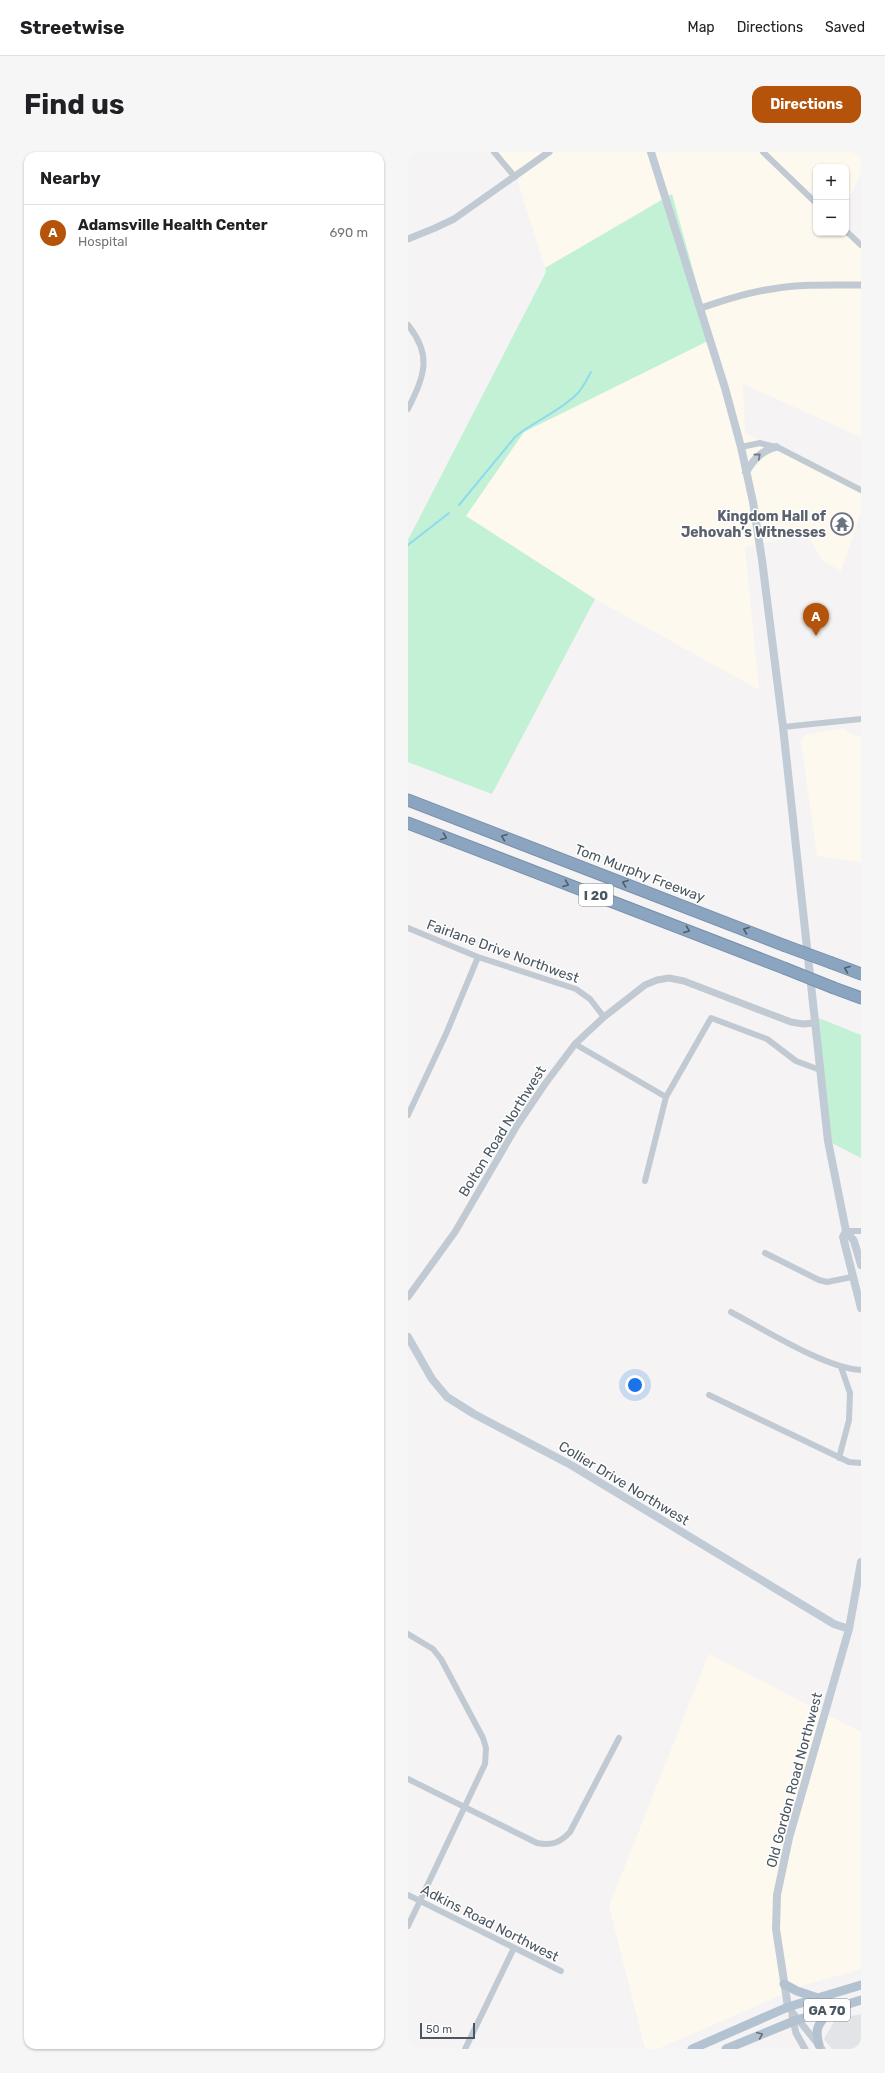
<!DOCTYPE html>
<meta charset="utf-8">
<style>
:root{--surface:#fff;--page:#f6f6f6;--text:#202124;--muted:#757577;--line:#e0e0e0;--accent:#b45309}
body{margin:0;font-family:Rubik,sans-serif;background:var(--page);color:var(--text)}
.controls{position:absolute;right:12px;top:12px;display:grid;overflow:hidden;border-radius:8px;box-shadow:0 1px 3px #0004}
.controls button{width:36px;height:36px;display:grid;place-items:center;padding:0;border:0;border-bottom:1px solid var(--line);background:var(--surface);color:var(--text);font:20px sans-serif}
.scale{position:absolute;left:12px;bottom:10px;width:55px;box-sizing:border-box;padding-left:4px;border:2px solid #4a5661;border-top:0;font-size:11px;line-height:14px;white-space:nowrap;color:#4a5661;-webkit-text-stroke:3px #fff;paint-order:stroke}
.you{position:absolute;left:227px;top:1233px;width:14px;height:14px;margin:-10px;border:3px solid #fff;border-radius:50%;background:#1a73e8;box-shadow:0 0 0 6px #1a73e833}
.badge{display:grid;place-items:center;width:26px;height:26px;border-radius:50%;background:var(--accent);color:#fff;font-size:13px;font-weight:700}
.pin{position:absolute;translate:-50% -33px;filter:drop-shadow(0 1px 2px #0008)}
.pin::after{content:'';position:absolute;top:21px;width:14px;height:12px;background:inherit;clip-path:polygon(0 0,100% 0,50% 100%)}
.list{margin:0;padding:0;list-style:none}
h2{display:flex;justify-content:space-between;align-items:center;height:52px;margin:0;padding:0 16px;font-size:17px}
h2 small{font-size:13px;font-weight:400;color:var(--muted)}
.list li{display:grid;grid-template-columns:26px 1fr auto;gap:12px;align-items:center;box-sizing:border-box;height:56px;padding:0 16px;border-top:1px solid var(--line)}
.list b{display:block;font-size:15px;white-space:nowrap}
.list p{margin:0;font-size:13px;white-space:nowrap;color:var(--muted)}
.list em{font-size:13px;font-style:normal;color:var(--muted)}
.map{position:relative;flex:none;width:453px;height:1897px;overflow:hidden;border-radius:12px}
header{display:flex;align-items:center;gap:24px;box-sizing:border-box;height:56px;padding:0 20px;background:var(--surface);border-bottom:1px solid var(--line)}
header strong{font-size:19px}
nav{display:flex;gap:22px;margin-inline-start:auto;font-size:14px}
.intro{display:flex;align-items:center;justify-content:space-between;box-sizing:border-box;height:96px;padding:0 24px}
h1{margin:0;font-size:28px}
.button{padding:10px 18px;border-radius:12px;background:var(--accent);color:#fff;font-size:14px;font-weight:700}
main{display:flex;gap:24px;padding:0 24px}
aside{flex:1;background:var(--surface);border-radius:12px;box-shadow:0 1px 3px #0004}
.map>svg:first-child{display:block}
.commercial{fill:#fdf9ef}
.airport{fill:#e2e4e7}
.green{fill:#c3f1d5}
.lines{fill:none;stroke-linecap:round;stroke-linejoin:round}
.stream{stroke:#90daee;stroke-width:2}
.motorway-casing{stroke:#7690ad;stroke-width:13}
.minor{stroke:#c1cad2;stroke-width:6}
.tertiary{stroke:#c1cad2;stroke-width:7}
.secondary{stroke:#c1cbd6;stroke-width:8}
.primary{stroke:#b3c2d1;stroke-width:9}
.motorway{stroke:#8ba5c1;stroke-width:11}
.motorway-bridge-casing{stroke:#7690ad;stroke-width:13;stroke-linecap:butt}
.motorway-bridge{stroke:#8ba5c1;stroke-width:11}
.oneway{stroke:#6e7984}
.oneway2{stroke:#505e6b}
.oneway3{stroke:#64717d}
.labels{text-anchor:middle;stroke-width:3;stroke-linejoin:round;paint-order:stroke}
.shield{fill:#fff;stroke:#808990;stroke-width:1}
.shield-label{font-size:13px;font-weight:bold;fill:#4a5661}
.worship-label{font-size:14px;font-weight:bold;fill:#5b616d;stroke:#fff;text-anchor:end}
.street-label{font-size:14px;fill:#4a5661;stroke:#fff}
</style>
<header>
<strong>Streetwise</strong>
<nav><a>Map</a><a>Directions</a><a>Saved</a></nav>
</header>
<div class="intro"><h1>Find us</h1><a class="button">Directions</a></div>
<main>
<aside>
<h2>Nearby<small></small></h2>
<ul class="list">
<li><span class="badge">A</span><div><b>Adamsville Health Center</b><p>Hospital</p></div><em>690 m</em></li>
</ul>
</aside>
<div class="map">
<svg width="453" height="1897" viewBox="0 0 453 1897">
<rect width="100%" height="100%" fill="#f5f3f3"/>
<path class="commercial" d="M91 0H453V21L438 53V15H408V81H435L453 95V285L335 232 337 281 453 339V361L433 419 414 408 399 382 337 395 351 538 187 447 57 364 116 280 304 186 263 42 137 116 109 27Z
M436 576 444 583 453 584V710L409 704 393 589 397 583Z
M301 1502 453 1580V1817L394 1834 250 1897H237L201 1754Z"/>
<path class="airport" d="M453 1862V1897H424L416 1887 427 1868Z"/>
<path class="green" d="M264 42 304 187 116 280 58 364 187 447 84 642 0 610V388L138 120 137 116Z
M403 863 453 883V1006L420 989Z"/>
<g class="lines">
<path class="stream" d="M51 353 107 285C126 269 151 260 169 242 175 236 179 227 183 220
M0 393 41 361"/>
<g class="motorway-casing">
<path id="motorway" d="M0 648 375 793
M0 671 376 816
M424 811 453 822
M426 836 453 846"/>
</g>
<path class="minor" d="M86 0 107 25
M355 0 408 51
M438 79 453 93
M0 173C25 204 16 224 0 257
M333 295 352 291 371 296 453 338
M375 575 453 567
M0 776 70 805 168 837 182 847 196 865
M167 892 258 945
M0 963 38 882 70 805
M237 1029 258 945 303 866 359 887 388 909 412 918
M438 1079H453
M357 1101 411 1128 419 1130 444 1125
M323 1160C355 1177 419 1217 453 1218
M301 1243 441 1310 453 1311
M431 1306 441 1268 442 1241 433 1215
M0 1482 25 1497 33 1507 75 1586 78 1596 77 1612 0 1774
M0 1627 129 1691C143 1694 152 1691 162 1680L211 1586
M0 1743 153 1819
M57 1897 106 1796"/>
<path class="tertiary" d="M0 87 27 76 46 67 141 0
M293 156C316 148 340 140 364 137 393 132 423 133 453 133
M0 1145 47 1080 110 972 137 932 167 892 196 865 237 833 249 828 261 826 276 829 383 870 395 872 406 871
M380 1855 414 1897
M384 1864 388 1881 397 1897"/>
<path class="secondary" d="M243 0 317 236 333 295 345 350 354 408 375 575 420 989 438 1079 446 1089 453 1113
M338 320C346 307 353 299 368 295
M438 1079 435 1085 453 1156
M0 1185 24 1227 39 1245 66 1262 163 1313 426 1472 441 1477
M380 1855 368 1777 369 1743 381 1686 441 1477 453 1410"/>
<path class="primary" d="M376 1832 389 1839 410 1846
M411 1893C406 1875 411 1872 422 1858
M284 1897 380 1855 453 1833
M318 1897 386 1869 453 1848"/>
<use href="#motorway" class="motorway"/>
<g class="motorway-bridge-casing">
<path id="motorway-bridge" d="M375 793 424 811
M376 816 426 836"/>
</g>
<use href="#motorway-bridge" class="motorway-bridge"/>
</g>
<defs><path id="oneway-chevron" d="M-2-3.5L2.5 0L-2 3.5" fill="none" stroke-width="1.6" stroke-linecap="round" stroke-linejoin="round"/></defs>
<use class="oneway" href="#oneway-chevron" transform="translate(350 304) rotate(-41)"/>
<g class="oneway2">
<use href="#oneway-chevron" transform="translate(36 685) rotate(21)"/>
<use href="#oneway-chevron" transform="translate(96 685) rotate(-159)"/>
<use href="#oneway-chevron" transform="translate(217 731) rotate(-159)"/>
<use href="#oneway-chevron" transform="translate(158 732) rotate(21)"/>
<use href="#oneway-chevron" transform="translate(279 778) rotate(21)"/>
<use href="#oneway-chevron" transform="translate(338 778) rotate(-159)"/>
<use href="#oneway-chevron" transform="translate(439 817) rotate(-159)"/>
</g>
<use class="oneway3" href="#oneway-chevron" transform="translate(352 1883) rotate(-23)"/>
<defs>
<g id="temple-ring" transform="scale(1.15)"><circle r="9.5" fill="#fff" stroke="#6b7280" stroke-width="1.5"/><path d="M0-6L5-2H3V0L6.5 2.5H4V6H1.5V3h-3V6H-4V2.5H-6.5L-3 0V-2H-5Z" fill="#6b7280"/></g>
</defs>
<g fill-rule="evenodd">
<use href="#temple-ring" x="434" y="372"/>
</g>
<g class="labels">
<g class="shield">
<rect x="171" y="732" width="34" height="22" rx="3"/>
<rect x="396" y="1847" width="46" height="22" rx="3"/>
</g>
<g class="shield-label">
<text x="188" y="748">I 20</text>
<text x="419" y="1863">GA 70</text>
</g>
<g class="worship-label">
<text x="418" y="369">Kingdom Hall of<tspan x="418" dy="16">Jehovah’s Witnesses</tspan></text>
</g>
<g class="street-label">
<text transform="translate(232 721) rotate(21)" y="5">Tom Murphy Freeway</text>
<text transform="translate(95 799) rotate(20)" y="5">Fairlane Drive Northwest</text>
<text transform="translate(94 979) rotate(-58)" y="5">Bolton Road Northwest</text>
<text transform="translate(216 1331) rotate(31)" y="5">Collier Drive Northwest</text>
<text transform="translate(386 1628) rotate(-75)" y="5">Old Gordon Road Northwest</text>
<text transform="translate(82 1771) rotate(27)" y="5">Adkins Road Northwest</text>
</g>
</g>
</svg>
<div class="controls">
<button>+</button>
<button>−</button>
</div>
<div class="scale">50 m</div>
<div class="you"></div>
<div class="pin badge" style="left:408px;top:484px">A</div>
</div>
</main>
